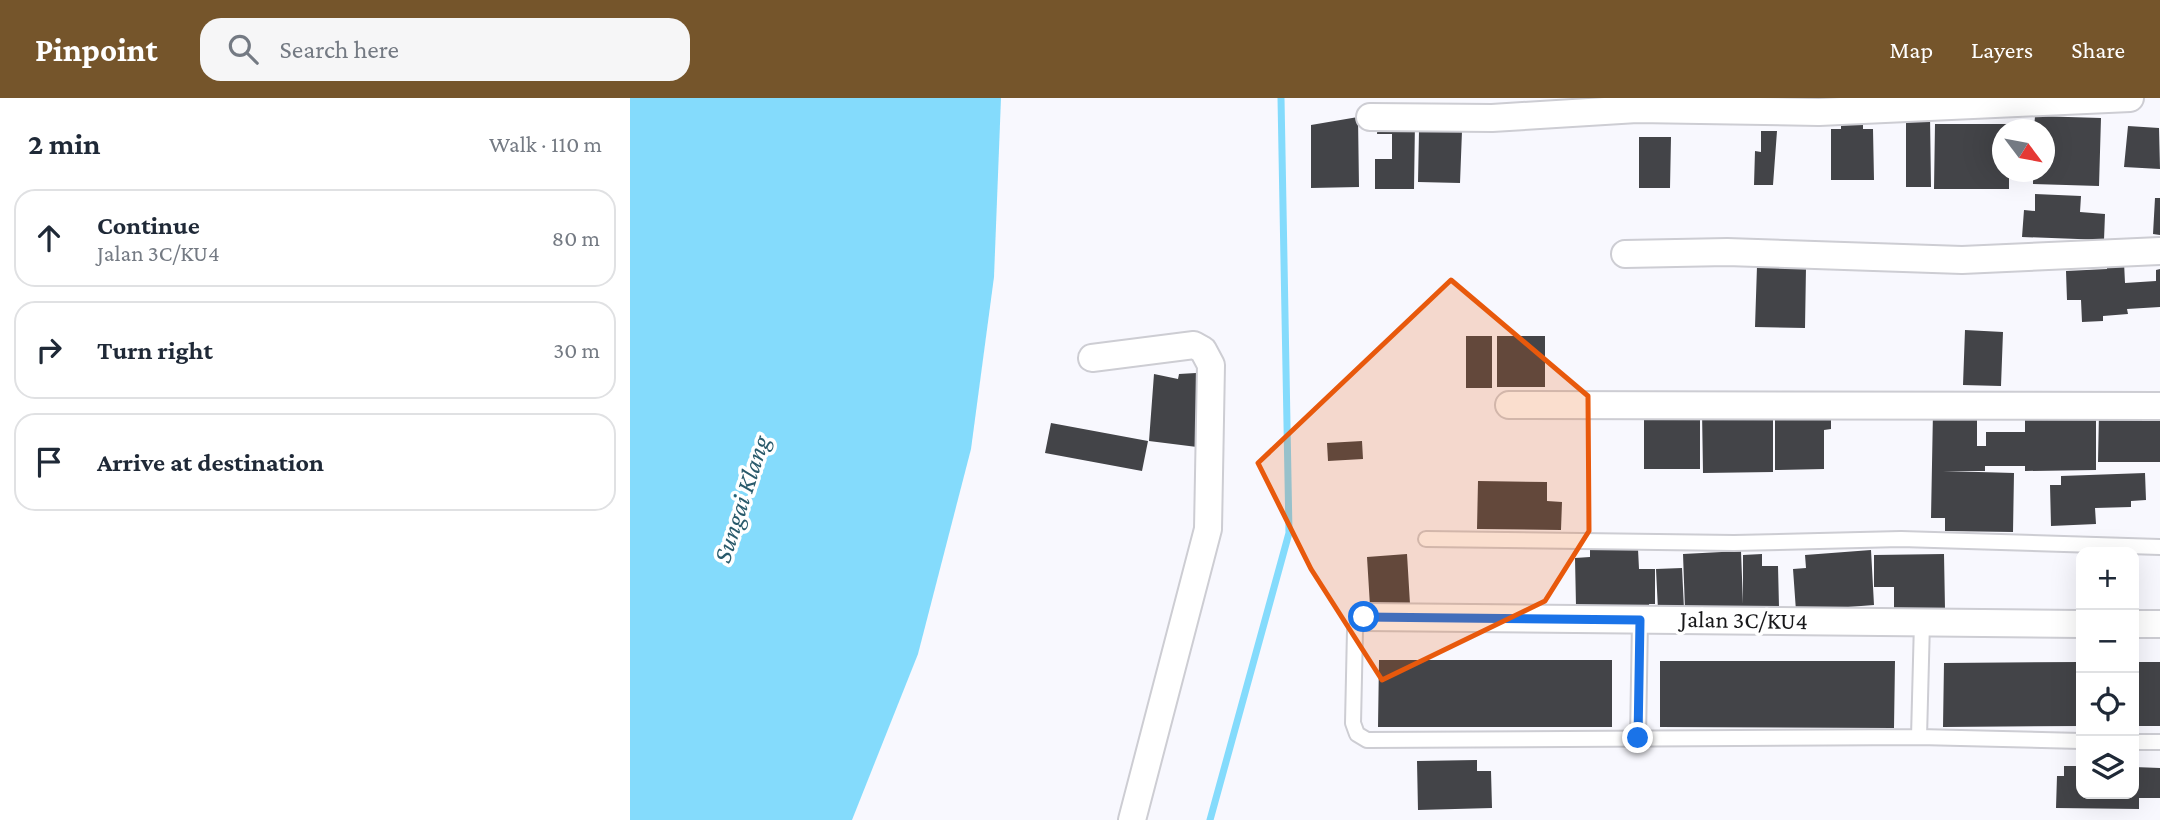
<!DOCTYPE html>
<meta charset="utf-8">
<style>
:root{--surface:#fff;--page:#f6f6f7;--text:#1f2937;--muted:#747a83;--line:#e0e1e3;--accent:#75552b}
body{margin:0;font-family:"Crimson Pro",serif;background:var(--page);color:var(--text)}
.controls{position:absolute;right:21px;bottom:21px;display:grid;overflow:hidden;border-radius:14px;box-shadow:0 7px 28px #0002}
.controls button{width:63px;height:63px;display:grid;place-items:center;padding:0;border:0;border-bottom:2px solid var(--line);background:var(--surface);color:var(--text);font:35px sans-serif}
.compass{position:absolute;left:1362px;top:21px;width:63px;height:63px;border-radius:50%;background:var(--surface);box-shadow:0 7px 28px #0002;rotate:122deg}
.stop{position:absolute;width:21px;height:21px;margin:-16px;border:5px solid #1a73e8;border-radius:50%;background:#fff}
.stop.end{background:#1a73e8;border-color:#fff;box-shadow:0 2px 7px #0008}
.list{margin:0;padding:0;list-style:none}
h2{display:flex;justify-content:space-between;align-items:center;height:91px;margin:0;padding:0 28px;font-size:30px}
h2 small{font-size:23px;font-weight:400;color:var(--muted)}
.list li{display:grid;grid-template-columns:46px 1fr auto;gap:21px;align-items:center;box-sizing:border-box;height:98px;margin:0 14px 14px;padding:0 14px;border:2px solid var(--line);border-radius:21px}
.list b{display:block;font-size:26px;white-space:nowrap}
.list p{margin:0;font-size:23px;white-space:nowrap;color:var(--muted)}
.list em{font-size:23px;font-style:normal;color:var(--muted)}
.icon{flex:none;width:38px;height:38px;fill:none;stroke:currentColor;stroke-width:2;stroke-linecap:round;stroke-linejoin:round}
.map{position:relative;flex:none;width:1530px;height:722px;overflow:hidden}
header{display:flex;align-items:center;gap:42px;box-sizing:border-box;height:98px;padding:0 35px;background:var(--accent);color:#fff}
header strong{font-size:33px}
nav{display:flex;gap:38px;margin-inline-start:auto;font-size:24px}
.search{width:490px;height:63px;background:var(--page);display:flex;align-items:center;gap:18px;box-sizing:border-box;padding:0 24px;border-radius:21px;color:var(--muted);font-size:26px}
main{display:flex}
aside{flex:1;background:var(--surface)}
.map>svg:first-child{display:block}
.water{fill:#84dbfc}
.lines{fill:none;stroke-linecap:round;stroke-linejoin:round}
.stream{stroke:#84dbfc;stroke-width:7}
.building{fill:#434448}
.service-casing{stroke:#cdcdd3;stroke-width:18}
.minor-casing{stroke:#cdcdd3;stroke-width:30}
.service{stroke:#fff;stroke-width:14}
.minor{stroke:#fff;stroke-width:26}
.route{stroke:#1a73e8;stroke-width:9}
.marked{fill:#e8590c;fill-opacity:0.2;stroke:#e8590c;stroke-width:5;stroke-linejoin:round}
.labels{text-anchor:middle;stroke-width:7;stroke-linejoin:round;paint-order:stroke}
.street-label{font-size:24px;fill:#171719;stroke:#fff}
.water-label{font-size:26px;font-style:italic;fill:#295a6b;stroke:#fff}
</style>
<header>
<strong>Pinpoint</strong>
<div class="search"><svg class="icon" aria-label="search" viewBox="0 0 24 24"><circle cx="10" cy="10" r="6"/><path d="M15 15l6 6"/></svg>Search here</div>
<nav><a>Map</a><a>Layers</a><a>Share</a></nav>
</header>
<main>
<aside>
<h2>2 min<small>Walk · 110 m</small></h2>
<ul class="list">
<li><svg class="icon" aria-label="ahead" viewBox="0 0 24 24"><path d="M12 20V5M6 11l6-6 6 6"/></svg><div><b>Continue</b><p>Jalan 3C/KU4</p></div><em>80 m</em></li>
<li><svg class="icon" aria-label="right" viewBox="0 0 24 24"><path d="M7 20v-9h11M14 6l5 5-5 5"/></svg><div><b>Turn right</b></div><em>30 m</em></li>
<li><svg class="icon" aria-label="arrive" viewBox="0 0 24 24"><path d="M6 21V4h12l-3 4 3 4H6"/></svg><div><b>Arrive at destination</b></div></li>
</ul>
</aside>
<div class="map">
<svg width="1530" height="722" viewBox="0 0 1530 722">
<rect width="100%" height="100%" fill="#f8f8fe"/>
<path class="water" d="M0 0H371L364 179 341 351 288 556 222 722H0Z"/>
<g class="lines">
<path class="stream" d="M580 722 659 435 651 0"/>
</g>
<path class="building" d="M1276 17H1300L1301 89H1276Z
M1405 18 1471 20 1469 88 1403 86V74H1414V32H1404Z
M728 19 729 89 681 90V27Z
M1211 20H1233V31H1243L1244 82H1201V31H1211Z
M748 22 785 23 784 91H745V61H762V36H747Z
M1305 26H1379V32H1372V74H1379V91H1304Z
M1498 28 1529 30 1530 71 1494 69Z
M789 33H832L830 85 788 84Z
M1131 33H1147L1143 87H1124L1125 53 1131 54Z
M1009 39H1041L1040 90H1009Z
M1405 96 1451 98 1450 114 1475 116 1474 142 1392 139 1394 112 1405 113Z
M1525 100H1530V137L1523 136Z
M1494 164 1495 185 1526 183V172L1530 171V209L1497 211 1498 216 1473 218V223L1452 224 1451 202H1437L1436 173 1477 171V166Z
M1127 168 1176 169 1175 230 1125 229Z
M1335 232 1373 234 1371 288 1333 287Z
M836 238H862V290H836Z
M867 238H915V289H867Z
M566 275 567 349 519 343 524 276 548 281 549 276Z
M1201 309V331L1194 332V371L1145 372V310Z
M1143 310V374L1073 375 1072 312Z
M1070 311V371H1014V312Z
M1466 312V372L1395 373V368H1355V373H1313L1384 375 1383 434 1315 433V420H1301L1303 313H1347V348H1356V334H1395V313Z
M1469 314H1530V364H1468Z
M421 325 518 343 512 373 415 355Z
M732 343 733 361 698 363 697 345Z
M1515 375 1516 402 1501 403V409L1465 410 1466 426 1421 428 1420 387H1431V378Z
M848 383 917 384V403L932 404 931 432 847 431Z
M1008 451 1009 471H1025V506H1019L1020 513 978 515V507L946 508 945 460 960 459V452Z
M1241 452 1244 507 1166 513 1163 471 1176 470 1175 457Z
M1111 453 1113 506V457L1132 456V468H1148L1149 509 1055 512 1053 456Z
M777 456 780 506 740 508 737 459Z
M1314 456 1315 511 1264 512V489H1244V457Z
M1052 470 1054 511 1028 512 1026 471Z
M749 562H982V629H748Z
M1030 563H1265L1264 630 1030 629Z
M1451 564V628L1313 629 1314 565Z
M1504 564H1530V628H1504Z
M1446 660H1451V696H1504V669L1530 670V700H1509V711L1426 710 1427 678H1434V668H1446Z
M847 662V673H861L862 710 788 712 787 663Z"/>
<g class="lines">
<g class="service-casing">
<path id="service" d="M796 441 1104 445 1271 441 1530 449
M734 519 725 532 723 625 727 636 737 642 1289 639 1451 643
M1289 639 1292 524
M1008 640 1010 522
M1504 644H1530"/>
</g>
<g class="minor-casing">
<path id="minor" d="M740 19 862 20 1007 11 1189 14 1500 0
M995 156 1097 154 1332 162 1530 153
M462 260 564 247 573 252 581 267 578 431 502 722
M879 307 1530 308
M734 519 1451 526
M1504 526H1530"/>
</g>
<use href="#service" class="service"/>
<use href="#minor" class="minor"/>
</g>
<g class="lines">
<path class="route" d="M734 519 1010 522 1008 640"/>
</g>
<path class="marked" d="M821 182 958 298 959 433 915 503 752 582 681 471 628 365Z"/>
<g class="labels">
<g class="street-label">
<text transform="translate(1114 522) rotate(1)" y="8">Jalan 3C/KU4</text>
</g>
<g class="water-label">
<text transform="translate(111 401) rotate(-72)" y="9">Sungai Klang</text>
</g>
</g>
</svg>
<div class="controls">
<button>+</button>
<button>−</button>
<button><svg class="icon" aria-label="locate" viewBox="0 0 24 24"><circle cx="12" cy="12" r="6"/><path d="M12 2v4M12 18v4M2 12h4M18 12h4"/></svg></button>
<button><svg class="icon" aria-label="layers" viewBox="0 0 24 24"><path d="M12 4l9 5-9 5-9-5zM3 14l9 5 9-5"/></svg></button>
</div>
<svg class="compass" viewBox="-18 -18 36 36"><path d="M0-13l5 13h-10z" fill="#e53935"/><path d="M0 13l5-13h-10z" fill="#747a83"/></svg>
<div class="stop" style="left:734px;top:519px"></div>
<div class="stop end" style="left:1008px;top:640px"></div>
</div>
</main>
